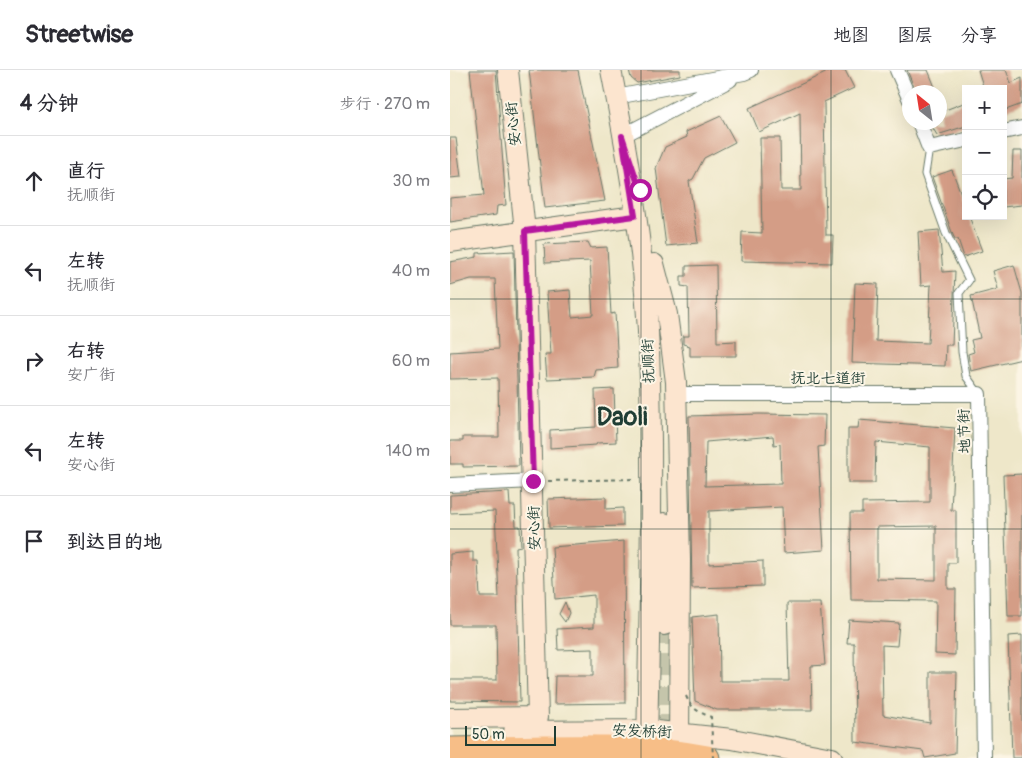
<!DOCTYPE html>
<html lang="zh">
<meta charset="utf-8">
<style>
:root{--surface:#fff;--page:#f7f7f7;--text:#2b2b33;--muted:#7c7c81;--line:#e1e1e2}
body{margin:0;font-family:Pangolin,"LXGW WenKai TC",sans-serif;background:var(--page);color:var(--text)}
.controls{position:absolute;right:15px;top:15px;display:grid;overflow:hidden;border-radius:0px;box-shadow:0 5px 20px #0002}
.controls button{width:45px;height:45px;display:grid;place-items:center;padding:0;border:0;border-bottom:1px solid var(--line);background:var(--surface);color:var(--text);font:25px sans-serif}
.compass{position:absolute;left:452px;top:15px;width:45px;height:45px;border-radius:50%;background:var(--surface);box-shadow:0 5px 20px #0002;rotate:330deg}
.scale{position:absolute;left:15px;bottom:12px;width:91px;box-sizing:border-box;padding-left:5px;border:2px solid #1f3d34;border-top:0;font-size:14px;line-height:18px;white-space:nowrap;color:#1f3d34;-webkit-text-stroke:4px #fcf5e5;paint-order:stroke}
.stop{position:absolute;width:15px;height:15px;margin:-11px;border:4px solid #b5179e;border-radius:50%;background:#fff}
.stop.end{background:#b5179e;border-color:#fff;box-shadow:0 1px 5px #0008}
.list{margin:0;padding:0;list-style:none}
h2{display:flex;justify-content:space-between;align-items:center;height:65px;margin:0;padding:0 20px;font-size:21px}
h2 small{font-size:16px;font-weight:400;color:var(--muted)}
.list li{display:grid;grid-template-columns:32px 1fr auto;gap:15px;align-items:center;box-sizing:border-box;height:90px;padding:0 20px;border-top:1px solid var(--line)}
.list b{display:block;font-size:19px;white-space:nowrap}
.list p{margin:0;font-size:16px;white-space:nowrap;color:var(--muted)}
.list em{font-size:16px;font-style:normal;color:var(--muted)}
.icon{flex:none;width:28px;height:28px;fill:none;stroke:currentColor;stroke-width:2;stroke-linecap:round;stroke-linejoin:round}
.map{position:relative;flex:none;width:572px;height:688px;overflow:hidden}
header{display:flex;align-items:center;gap:30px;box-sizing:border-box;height:70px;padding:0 25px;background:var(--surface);border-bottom:1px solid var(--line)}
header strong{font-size:24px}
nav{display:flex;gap:28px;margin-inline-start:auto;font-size:18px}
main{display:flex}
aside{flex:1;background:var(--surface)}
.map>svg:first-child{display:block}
.building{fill:#d49d86;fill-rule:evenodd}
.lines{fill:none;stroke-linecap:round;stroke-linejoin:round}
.secondary-tunnel{stroke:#c5c5ab;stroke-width:20;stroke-dasharray:20 10;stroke-linecap:butt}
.lane-casing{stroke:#677868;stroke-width:9}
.street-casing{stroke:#677868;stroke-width:16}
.secondary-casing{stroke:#677868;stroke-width:22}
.highway-casing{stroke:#677868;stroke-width:27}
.path{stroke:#677868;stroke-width:2;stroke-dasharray:4 4;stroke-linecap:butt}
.lane{stroke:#fff;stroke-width:7}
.street{stroke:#fff;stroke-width:14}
.secondary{stroke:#fce5cf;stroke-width:20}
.highway{stroke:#f7be87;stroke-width:25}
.path-bridge{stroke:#677868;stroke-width:2;stroke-dasharray:4 4;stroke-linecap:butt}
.route{stroke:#b5179e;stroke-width:6}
.grid{fill:none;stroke:#1f3d34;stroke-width:1;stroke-opacity:0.55}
.labels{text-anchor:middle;stroke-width:4;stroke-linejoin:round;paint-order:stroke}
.street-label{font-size:15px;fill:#1f3d34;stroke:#fcf5e5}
.town-label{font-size:25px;font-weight:bold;fill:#1f3d34;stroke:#fcf5e5}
</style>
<header>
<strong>Streetwise</strong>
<nav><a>地图</a><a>图层</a><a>分享</a></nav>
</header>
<main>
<aside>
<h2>4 分钟<small>步行 · 270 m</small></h2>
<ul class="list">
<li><svg class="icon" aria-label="ahead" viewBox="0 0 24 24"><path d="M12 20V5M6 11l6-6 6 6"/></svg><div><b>直行</b><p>抚顺街</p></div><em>30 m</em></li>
<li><svg class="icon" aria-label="left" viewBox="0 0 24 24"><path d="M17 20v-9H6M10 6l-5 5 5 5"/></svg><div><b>左转</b><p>抚顺街</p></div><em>40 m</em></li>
<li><svg class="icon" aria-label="right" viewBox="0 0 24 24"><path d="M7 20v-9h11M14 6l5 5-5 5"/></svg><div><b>右转</b><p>安广街</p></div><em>60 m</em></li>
<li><svg class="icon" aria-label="left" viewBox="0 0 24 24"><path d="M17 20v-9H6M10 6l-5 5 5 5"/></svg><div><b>左转</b><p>安心街</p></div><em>140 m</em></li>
<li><svg class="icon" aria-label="arrive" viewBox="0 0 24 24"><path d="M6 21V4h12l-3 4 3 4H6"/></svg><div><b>到达目的地</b></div></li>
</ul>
</aside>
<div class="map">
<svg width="572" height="688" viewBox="0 0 572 688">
<rect width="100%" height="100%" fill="#fcf5e5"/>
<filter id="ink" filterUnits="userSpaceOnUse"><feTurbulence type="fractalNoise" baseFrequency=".02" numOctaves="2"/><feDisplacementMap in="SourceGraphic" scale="10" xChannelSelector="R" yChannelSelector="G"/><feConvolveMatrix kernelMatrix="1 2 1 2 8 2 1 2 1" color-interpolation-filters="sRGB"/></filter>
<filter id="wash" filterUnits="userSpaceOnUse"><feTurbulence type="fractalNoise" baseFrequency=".0096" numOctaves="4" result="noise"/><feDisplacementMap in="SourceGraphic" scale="20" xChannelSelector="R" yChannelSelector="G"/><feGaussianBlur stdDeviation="1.12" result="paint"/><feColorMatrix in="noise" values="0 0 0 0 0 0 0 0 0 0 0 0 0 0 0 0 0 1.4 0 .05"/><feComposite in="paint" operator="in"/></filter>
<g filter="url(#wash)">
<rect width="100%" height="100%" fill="#eee7c9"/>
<g id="blocks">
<path class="building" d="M20 0H46L56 135 47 136 46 145 0 152V128L34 125Z
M79 0H128L155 131 95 138Z
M179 0H230V5L187 13 181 8Z
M382 0H395L404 18 374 32 376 165H383L382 193 291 191 292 162 312 163 310 68H330L331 120H351L350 43 309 62 299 38Z
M457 0H478L487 22H466Z
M528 0H556L561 13 572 8V34L553 41V19H534Z
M516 32V56L487 65 479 52H490V42Z
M271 46 285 72 254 88 243 109 239 111 248 173 216 176 206 98 215 77 237 67 236 62Z
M0 68H6L11 107 0 108Z
M563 81H572V135L553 137V109L562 108Z
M502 100 516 137V146H519L532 181 514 187 508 169H505L503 165 482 107Z
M489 160 493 202 505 201 502 275H496L495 296 402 293 405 213 428 214 426 271 478 273 481 215 471 216 468 162Z
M138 172 141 178 157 177 161 244 165 243 168 298 146 300 144 307 97 309 95 284H101L97 222 120 220 122 247 143 245 140 191 95 193 94 174Z
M64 181 69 396 13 397V394H0V371H13V367H49L48 308 0 309V282L48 279 45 209H21L0 215V192L27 187V183Z
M266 195 267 272 286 271V286H240V276L233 274V266H239L238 217 231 216V206H236V196Z
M564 195 572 223V289L521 301 518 284 524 282 521 270 530 268 521 226 548 219 543 201Z
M164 319 166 372 147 373 146 375 100 378V360L146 357 145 320Z
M309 344 375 345 374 376 368 377 374 480 334 483 332 437 259 441V494L313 491V516L242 518 239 346ZM323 366 324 375 330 374 331 414 255 416 256 372Z
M409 350 505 358 501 440H506V493H498V519H506L505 585 485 584 486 531 401 530 400 443H412V433L480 432V377L426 372 425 413H398V358H408ZM486 456V510L427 509V457Z
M572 404V546H558L553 405Z
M59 422 60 436H65L66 456H70L71 476 66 477 70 632 0 631V610H47L46 555H0V484L23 482V491H28L30 527H49L45 441 0 443V425Z
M156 427V439L173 438V456L99 458 98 429Z
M174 471 175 633 104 634 105 606H143V579L108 580 107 559 144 557V525L105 529 102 477Z
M115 532 119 543 115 552 109 544Z
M337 533H370L375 595 361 596 362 640H267L245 631 242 547 269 544 270 611H339Z
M399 550 449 553 447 576 432 575 433 645 480 653V602H507L505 683 475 688 473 681 405 672 404 573H397Z
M572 565V688H562L558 566Z"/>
</g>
</g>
<g filter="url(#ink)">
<use href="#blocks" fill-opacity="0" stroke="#677868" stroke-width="1"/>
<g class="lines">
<path class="secondary-tunnel" d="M214 555 215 679"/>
<g class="lane-casing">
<path id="lane" d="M479 78 475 104 496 163 519 210 509 223 512 282 516 306 529 324"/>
</g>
<g class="street-casing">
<path id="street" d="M447 0 460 30
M166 27 294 3 301 0
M469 52 479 78 516 70
M553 62 572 58
M172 66 280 10
M227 324H529L534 688
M0 415 83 411"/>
</g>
<g class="secondary-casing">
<path id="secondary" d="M161 0C179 92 195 187 199 280 204 413 199 547 197 680
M0 172 185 146
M204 194 217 244 226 312 230 490 229 683
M214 453V555
M0 648 88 647 75 161 58 0
M64 661 197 660 282 669 382 688"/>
</g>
<g class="highway-casing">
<path id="highway" d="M0 680C86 679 172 672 257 688"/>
</g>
<path class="path" d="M98 411 186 409"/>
<use href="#lane" class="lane"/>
<use href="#street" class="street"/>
<use href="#secondary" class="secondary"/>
<use href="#highway" class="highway"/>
<path class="path-bridge" d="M236 626C241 638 248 642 261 647L263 688"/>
</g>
</g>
<g class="lines" filter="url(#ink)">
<path class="route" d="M83 411 75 161 185 146 172 66 190 120"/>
</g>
<path class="grid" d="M191 0V688M381 0V688M0 229H572M0 459H572"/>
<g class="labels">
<g class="street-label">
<text transform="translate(63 54) rotate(-96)" y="5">安心街</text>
<text transform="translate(198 291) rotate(-92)" y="5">抚顺街</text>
<text x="378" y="313">抚北七道街</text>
<text transform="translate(514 361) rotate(-91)" y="5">地节街</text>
<text transform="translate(84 458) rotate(-91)" y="5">安心街</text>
<text transform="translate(192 661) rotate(2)" y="5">安发桥街</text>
</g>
<g class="town-label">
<text x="172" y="355">Daoli</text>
</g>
</g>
</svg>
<div class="controls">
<button>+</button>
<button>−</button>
<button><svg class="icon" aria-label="locate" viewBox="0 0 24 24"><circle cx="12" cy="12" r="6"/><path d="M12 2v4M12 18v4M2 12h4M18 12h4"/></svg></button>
</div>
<svg class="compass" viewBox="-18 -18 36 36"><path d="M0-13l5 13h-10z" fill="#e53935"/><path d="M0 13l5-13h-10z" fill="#7c7c81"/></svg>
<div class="scale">50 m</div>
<div class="stop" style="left:190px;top:120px"></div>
<div class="stop end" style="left:83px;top:411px"></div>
</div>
</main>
